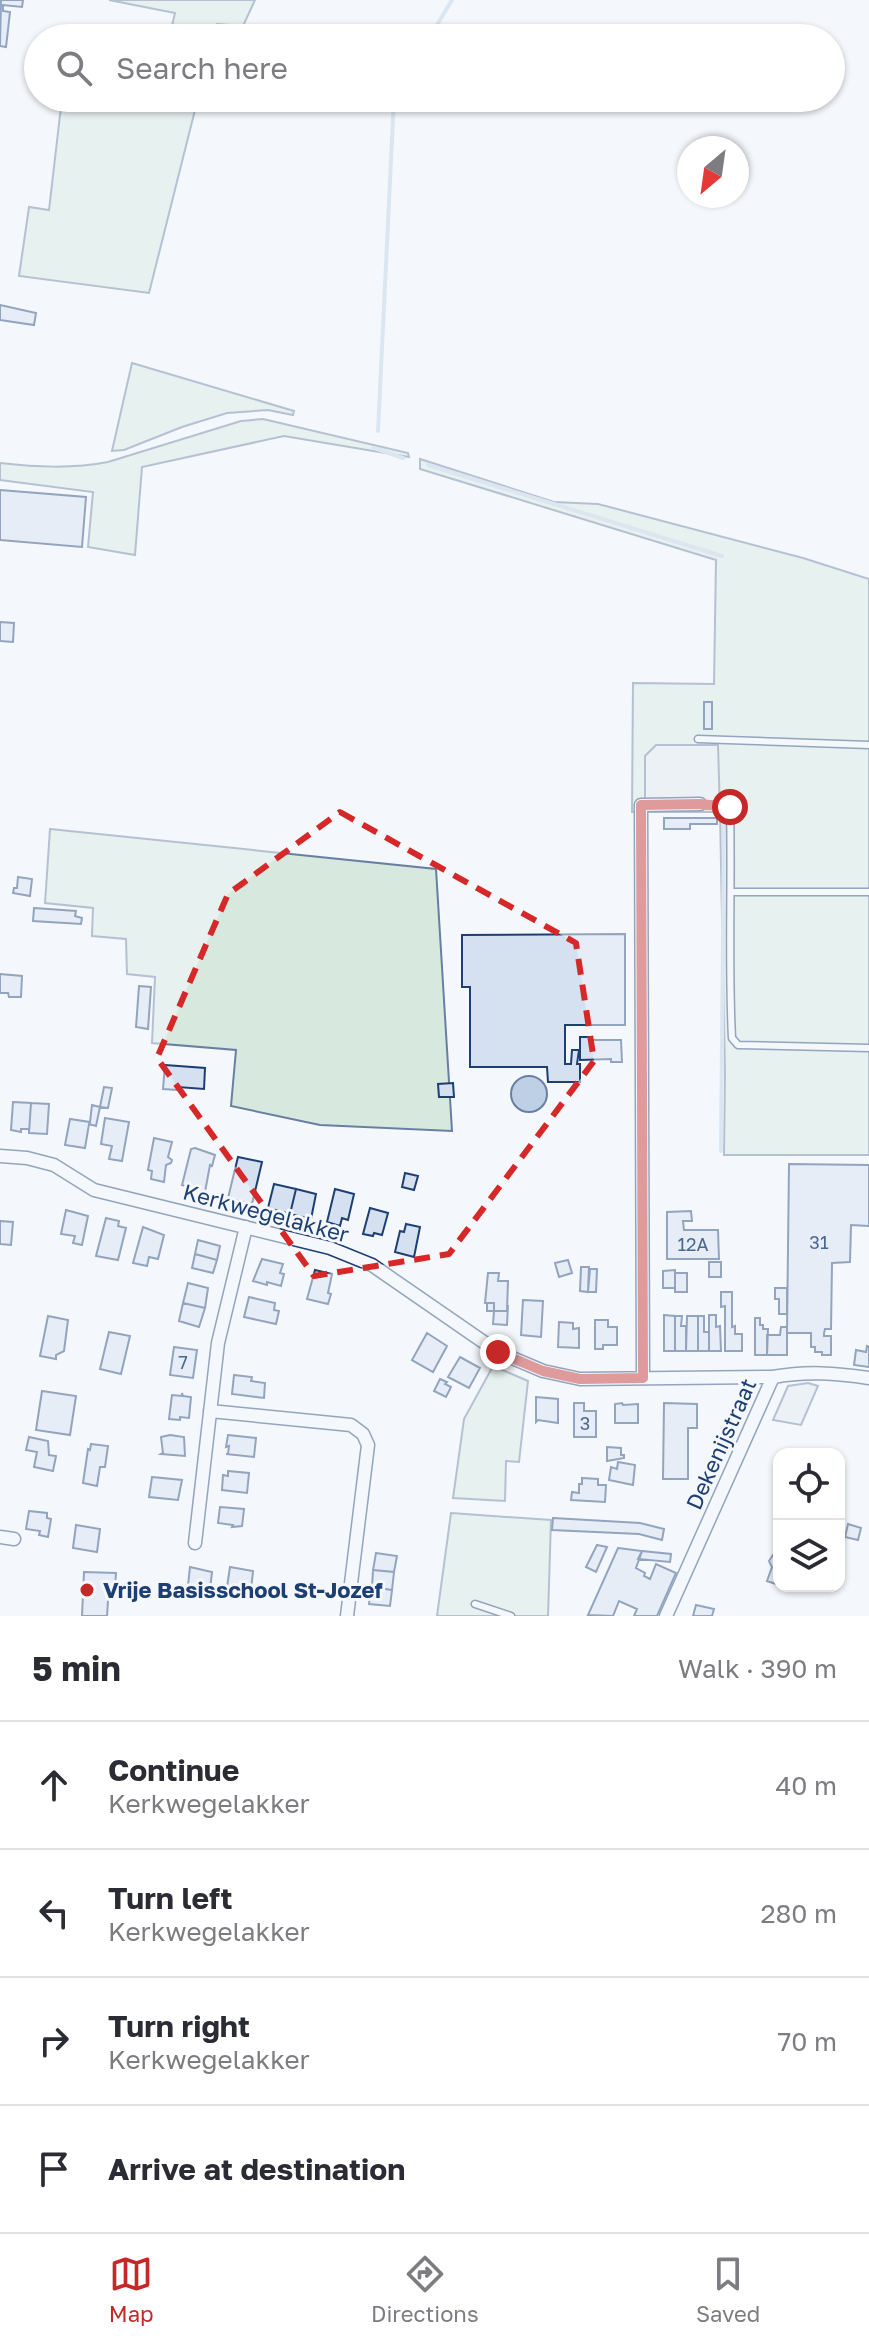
<!DOCTYPE html>
<meta charset="utf-8">
<style>
:root{--surface:#fff;--page:#f7f7f7;--text:#2b2b33;--muted:#7c7c81;--line:#e1e1e2;--accent:#c62828}
body{margin:0;font-family:"Golos Text",sans-serif;background:var(--page);color:var(--text)}
.controls{position:absolute;right:24px;bottom:24px;display:grid;overflow:hidden;border-radius:16px;box-shadow:0 2px 6px #0004}
.controls button{width:72px;height:72px;display:grid;place-items:center;padding:0;border:0;border-bottom:2px solid var(--line);background:var(--surface);color:var(--text);font:40px sans-serif}
.compass{position:absolute;left:677px;top:136px;width:72px;height:72px;border-radius:50%;background:var(--surface);box-shadow:0 2px 6px #0004;rotate:209deg}
.stop{position:absolute;width:24px;height:24px;margin:-18px;border:6px solid #c62828;border-radius:50%;background:#fff}
.stop.end{background:#c62828;border-color:#fff;box-shadow:0 2px 8px #0008}
.list{margin:0;padding:0;list-style:none}
h2{display:flex;justify-content:space-between;align-items:center;height:104px;margin:0;padding:0 32px;font-size:34px}
h2 small{font-size:26px;font-weight:400;color:var(--muted)}
.list li{display:grid;grid-template-columns:52px 1fr auto;gap:24px;align-items:center;box-sizing:border-box;height:128px;padding:0 32px;border-top:2px solid var(--line)}
.list b{display:block;font-size:30px;white-space:nowrap}
.list p{margin:0;font-size:26px;white-space:nowrap;color:var(--muted)}
.list em{font-size:26px;font-style:normal;color:var(--muted)}
.icon{flex:none;width:44px;height:44px;fill:none;stroke:currentColor;stroke-width:2;stroke-linecap:round;stroke-linejoin:round}
.map{position:relative;flex:none;width:869px;height:1616px;overflow:hidden}
.search{position:absolute;background:var(--surface);box-shadow:0 2px 6px #0004;left:24px;right:24px;top:24px;height:88px;display:flex;align-items:center;gap:20px;box-sizing:border-box;padding:0 28px;border-radius:44px;color:var(--muted);font-size:30px}
.sheet{height:616px;background:var(--surface)}
nav{display:flex;justify-content:space-around;align-items:center;box-sizing:border-box;height:112px;border-top:2px solid var(--line);background:var(--surface);font-size:22px;color:var(--muted)}
nav a{display:grid;justify-items:center;gap:4px}
nav .on{color:var(--accent)}
.map>svg:first-child{display:block}
.green{fill:#d7e8df;stroke:#687fa3;stroke-width:2}
.parking{fill:#e3e8f0;stroke:#687fa3;stroke-width:2}
.water{fill:#bed0e5;stroke:#687fa3;stroke-width:2}
.lines{fill:none;stroke-linecap:round;stroke-linejoin:round}
.stream{stroke:#bed0e5;stroke-width:4}
.building{fill:#d5e0f0;stroke:#1d3f73;stroke-width:2}
.lane-casing{stroke:#1d3f73;stroke-width:9}
.street-casing{stroke:#1d3f73;stroke-width:15}
.lane{stroke:#f4f7fb;stroke-width:6}
.street{stroke:#f4f7fb;stroke-width:12}
.route{stroke:#c62828;stroke-width:10}
.marked{fill:none;stroke:#d62828;stroke-width:6;stroke-dasharray:16 10;stroke-linejoin:round}
.poi-dot{fill:#c62828;stroke:#f4f7fb;stroke-width:3}
.labels{text-anchor:middle;stroke-width:6;stroke-linejoin:round;paint-order:stroke}
.number-label{font-size:18px;fill:#4b6792}
.street-label{font-size:22px;fill:#1d3f73;stroke:#f4f7fb}
.poi-label{font-size:22px;font-weight:bold;fill:#1d3f73;stroke:#f4f7fb;text-anchor:start}
</style>
<div class="map">
<svg width="869" height="1616" viewBox="0 0 869 1616">
<rect width="100%" height="100%" fill="#f4f7fb"/>
<path class="green" d="M109 0H255L243 26 217 24 213 38H169L175 13Z
M62 98H198L149 293 19 276 29 207 49 210Z
M132 363 294 411 293 415 268 410 227 413 182 427 124 450 112 451Z
M263 419 408 453 409 457 284 436 142 467 135 555 88 547 93 492 0 480V463C36 467 72 469 108 462L241 421Z
M420 459 554 502 598 504 803 558 869 579V1155H724L725 1074 720 812H632L633 683 714 684 716 560 420 469Z
M50 829 436 869 452 1131 320 1125 231 1106 236 1050 152 1043 155 977 127 974 126 939 92 936 93 908 45 903Z
M493 1366 528 1381 519 1462 506 1461 505 1501 453 1498 464 1419Z
M451 1513 551 1520 548 1616H437Z"/>
<path class="parking" d="M656 745H718L720 812 645 811V756Z
M808 1383 818 1386 801 1425 773 1420 788 1386Z"/>
<path class="water" d="M511 1094a18 18 0 1 1 36 0a18 18 0 1 1-36 0Z"/>
<g class="lines">
<path class="stream" d="M429 38 452 0
M378 431 394 98
M374 448 403 458
M428 465 722 556
M721 1151 724 826"/>
</g>
<path class="building" d="M1 0H23L22 7 3 5V11L10 12 6 47 0 46Z
M0 305 36 313 34 325 0 320Z
M0 490 86 497 82 547 0 540Z
M0 622 14 623 13 642 0 641Z
M704 702H712V729H704Z
M664 818H717V824H690V829H664Z
M18 877 32 879 30 896 13 893 14 888H17Z
M34 908 76 911 75 916 82 918 81 924 33 921Z
M625 934V1025H565V1064H571L572 1050H579L577 1064H580V1082H548L547 1067H470V987H462V935Z
M0 974 22 976 21 997H9L8 993H0Z
M139 986 151 987 148 1029 136 1027Z
M580 1037H591L592 1040H621L622 1062H611V1059L580 1060Z
M165 1065 205 1068 204 1089 178 1087 177 1090 163 1089Z
M453 1083 454 1097H439L438 1084Z
M104 1087 112 1088 108 1108 100 1107Z
M13 1102 31 1103 29 1133V1129H21V1132L11 1130Z
M31 1103 49 1104 47 1134 29 1133Z
M92 1105 100 1107 96 1126 89 1124 85 1148 65 1145 70 1119 90 1122Z
M105 1118 129 1122 122 1161 109 1159 112 1146 101 1144Z
M154 1138 172 1142 168 1157 172 1160 171 1163 166 1165 164 1182 151 1179 152 1171 148 1170Z
M195 1148 215 1155 212 1166 210 1165 205 1192 182 1185 191 1149Z
M238 1157 262 1162 252 1204 228 1198Z
M789 1164 869 1165V1226L851 1225 850 1262 832 1263 831 1329H825L824 1333V1336H831V1355H822V1352H815V1347H811V1333H787Z
M405 1173 418 1176 414 1190 402 1187Z
M274 1184 296 1189 290 1214 268 1208Z
M296 1189 316 1194 311 1219 290 1214Z
M335 1189 354 1194 348 1220 342 1218 340 1226 327 1222Z
M370 1208 388 1213 382 1235 374 1233 373 1236 363 1234Z
M66 1210 88 1216 82 1245 73 1243 75 1236 61 1234Z
M691 1211 692 1221H683L684 1230H718L719 1259H667V1212Z
M106 1218 119 1221 118 1226 126 1228 118 1260 96 1256Z
M0 1221 13 1222 11 1245 0 1244Z
M406 1224 420 1227 414 1257 395 1252 400 1231 404 1232Z
M143 1227 164 1235 158 1259 149 1257 147 1266 133 1263Z
M198 1240 220 1246 217 1260 195 1254Z
M195 1254 217 1260 213 1273 192 1268Z
M262 1259 283 1264 280 1273 284 1274 281 1286 267 1282V1285L253 1281Z
M568 1260 572 1273 559 1277 555 1263Z
M709 1262H721V1277H709Z
M581 1267H589L588 1292 580 1291Z
M590 1269H597L596 1292H588Z
M315 1270 332 1274 328 1293 331 1294 328 1304 307 1299Z
M675 1270V1288H663V1271Z
M488 1273H499L498 1281H508L507 1311H494V1303H485Z
M675 1273H687V1292H675Z
M188 1283 208 1288 205 1308 183 1303Z
M775 1288H787V1314H779V1299H775Z
M721 1292H732V1327L735 1326V1334H742V1351H725V1306L721 1307Z
M249 1297 275 1303 274 1310 279 1311 276 1324 244 1317Z
M523 1300 543 1301 541 1337 521 1335Z
M183 1303 205 1308 199 1327 179 1321Z
M487 1303H494V1311H507L508 1305 507 1325 493 1324 494 1311H487Z
M664 1315 675 1316V1351H664Z
M709 1315H716V1327L720 1326 721 1351H709Z
M48 1316 68 1320 64 1351 56 1355V1359L40 1356Z
M675 1316H682L681 1326H686V1351H675Z
M687 1316H698V1351H686Z
M698 1316H704V1332H709V1351H698Z
M755 1318H760V1325H763V1329H768L767 1355H755Z
M595 1320H608V1327H617V1345H603V1349H595Z
M559 1322 573 1323V1329L579 1328V1348L558 1347Z
M781 1327H787V1355H767V1335H780Z
M109 1332 130 1336 121 1374 100 1369Z
M427 1333 447 1346 433 1372 412 1360Z
M867 1346 869 1347V1367L854 1365 856 1350 866 1352Z
M174 1347 197 1350 193 1378 170 1375Z
M460 1357 480 1368 469 1388 448 1377Z
M234 1375 252 1377 251 1381 265 1383 264 1398 232 1394Z
M440 1379 447 1382 445 1384 451 1387 446 1397 434 1391Z
M42 1391 76 1396 70 1435 36 1430Z
M182 1393 183 1396 191 1397 189 1418 180 1417V1420L169 1419 172 1395 182 1396Z
M536 1397 558 1399V1423L538 1420 536 1422Z
M574 1403H584V1411H596V1437H574Z
M622 1403 623 1405 638 1404V1423H615V1404Z
M664 1403 697 1404V1428H688V1479H663Z
M170 1435 184 1437 185 1456 161 1454 163 1453 161 1437Z
M228 1435 256 1438 254 1457 226 1454H228L229 1446 226 1447Z
M29 1437 48 1441 49 1455 56 1456 53 1471 34 1467 37 1452 26 1450Z
M91 1444 108 1446 105 1467H100L97 1486 83 1483 88 1449 90 1450Z
M607 1447 621 1448V1455H624V1458L607 1461Z
M618 1462 635 1465 633 1485 609 1480 611 1467 617 1469Z
M228 1471 249 1473 247 1493 222 1490 223 1475 228 1476Z
M152 1477 182 1480 178 1500 149 1497Z
M582 1478 598 1479V1485H606L605 1502 571 1500 572 1492 579 1493V1484H582Z
M220 1507 244 1509 242 1526 232 1527 233 1525 218 1523Z
M29 1511 47 1513V1518L51 1519 48 1537 39 1535 40 1531 26 1529Z
M553 1518 640 1523 664 1529 662 1540 639 1534 552 1530Z
M848 1524 861 1528 858 1540 845 1537Z
M76 1525 100 1529 97 1552 73 1548Z
M597 1545 607 1547 596 1572 586 1567Z
M618 1548 642 1551 636 1568 645 1573 644 1576 650 1579 656 1564 676 1573 657 1616H634L637 1609 619 1601 613 1616 588 1615Z
M642 1551 671 1554 670 1562 638 1559Z
M376 1553 397 1556 394 1572 373 1570Z
M773 1555 779 1557V1585L767 1581 772 1567 769 1561Z
M190 1567 212 1572 209 1598 187 1595Z
M230 1567 253 1571 251 1590 227 1587Z
M373 1570 394 1572 392 1590 372 1587Z
M84 1572 116 1573 115 1586H109L107 1616H82Z
M371 1587 392 1590 390 1606 369 1604Z
M696 1605 714 1609 712 1616H693Z"/>
<g class="lines">
<g class="lane-casing">
<path id="lane" d="M698 739 869 745
M700 804 730 807C732 884 728 961 732 1038L738 1045 869 1048
M731 892H869
M475 1604 511 1616"/>
</g>
<g class="street-casing">
<path id="street" d="M0 1156 27 1158 54 1165 94 1190 330 1248 372 1265 498 1352 543 1371 580 1379 773 1377C806 1371 836 1373 869 1378
M643 1378 641 805 700 804
M210 1411 351 1425 363 1434 368 1445 347 1616
M0 1537 14 1539
M195 1543 218 1343 246 1227
M666 1616 773 1377"/>
</g>
<use href="#lane" class="lane"/>
<use href="#street" class="street"/>
</g>
<g class="lines">
<path class="route" d="M498 1352 543 1371 580 1379 643 1378 641 805 700 804 730 807"/>
</g>
<path d="M0 0H869V1616H0ZM340 812 576 943 594 1061 449 1254 314 1276 157 1058 228 894Z" fill="#f4f7fb" fill-opacity=".55" fill-rule="evenodd"/>
<path class="marked" d="M340 812 576 943 594 1061 449 1254 314 1276 157 1058 228 894Z"/>
<circle class="poi-dot" cx="87" cy="1590" r="8"/>
<g class="labels">
<g class="number-label">
<text x="819" y="1249">31</text>
<text x="693" y="1251">12A</text>
<text x="183" y="1369">7</text>
<text x="585" y="1430">3</text>
</g>
<g class="street-label">
<text transform="translate(266 1213) rotate(15)" y="8">Kerkwegelakker</text>
<text transform="translate(721 1444) rotate(-66)" y="8">Dekenijstraat</text>
</g>
<g class="poi-label">
<text x="103" y="1598">Vrije Basisschool St-Jozef</text>
</g>
</g>
</svg>
<div class="controls">
<button><svg class="icon" aria-label="locate" viewBox="0 0 24 24"><circle cx="12" cy="12" r="6"/><path d="M12 2v4M12 18v4M2 12h4M18 12h4"/></svg></button>
<button><svg class="icon" aria-label="layers" viewBox="0 0 24 24"><path d="M12 4l9 5-9 5-9-5zM3 14l9 5 9-5"/></svg></button>
</div>
<svg class="compass" viewBox="-18 -18 36 36"><path d="M0-13l5 13h-10z" fill="#e53935"/><path d="M0 13l5-13h-10z" fill="#7c7c81"/></svg>
<div class="stop" style="left:730px;top:807px"></div>
<div class="stop end" style="left:498px;top:1352px"></div>
<div class="search"><svg class="icon" aria-label="search" viewBox="0 0 24 24"><circle cx="10" cy="10" r="6"/><path d="M15 15l6 6"/></svg>Search here</div>
</div>
<section class="sheet">
<h2>5 min<small>Walk · 390 m</small></h2>
<ul class="list">
<li><svg class="icon" aria-label="ahead" viewBox="0 0 24 24"><path d="M12 20V5M6 11l6-6 6 6"/></svg><div><b>Continue</b><p>Kerkwegelakker</p></div><em>40 m</em></li>
<li><svg class="icon" aria-label="left" viewBox="0 0 24 24"><path d="M17 20v-9H6M10 6l-5 5 5 5"/></svg><div><b>Turn left</b><p>Kerkwegelakker</p></div><em>280 m</em></li>
<li><svg class="icon" aria-label="right" viewBox="0 0 24 24"><path d="M7 20v-9h11M14 6l5 5-5 5"/></svg><div><b>Turn right</b><p>Kerkwegelakker</p></div><em>70 m</em></li>
<li><svg class="icon" aria-label="arrive" viewBox="0 0 24 24"><path d="M6 21V4h12l-3 4 3 4H6"/></svg><div><b>Arrive at destination</b></div></li>
</ul>
</section>
<nav>
<a class="on"><svg class="icon" aria-label="map" viewBox="0 0 24 24"><path d="M3 6l6-2 6 2 6-2v14l-6 2-6-2-6 2zM9 4v14M15 6v14"/></svg>Map</a>
<a><svg class="icon" aria-label="directions" viewBox="0 0 24 24"><path d="M12 3l9 9-9 9-9-9zM9 14v-3h6M13 9l2 2-2 2"/></svg>Directions</a>
<a><svg class="icon" aria-label="saved" viewBox="0 0 24 24"><path d="M7 4h10v16l-5-4-5 4z"/></svg>Saved</a>
</nav>
